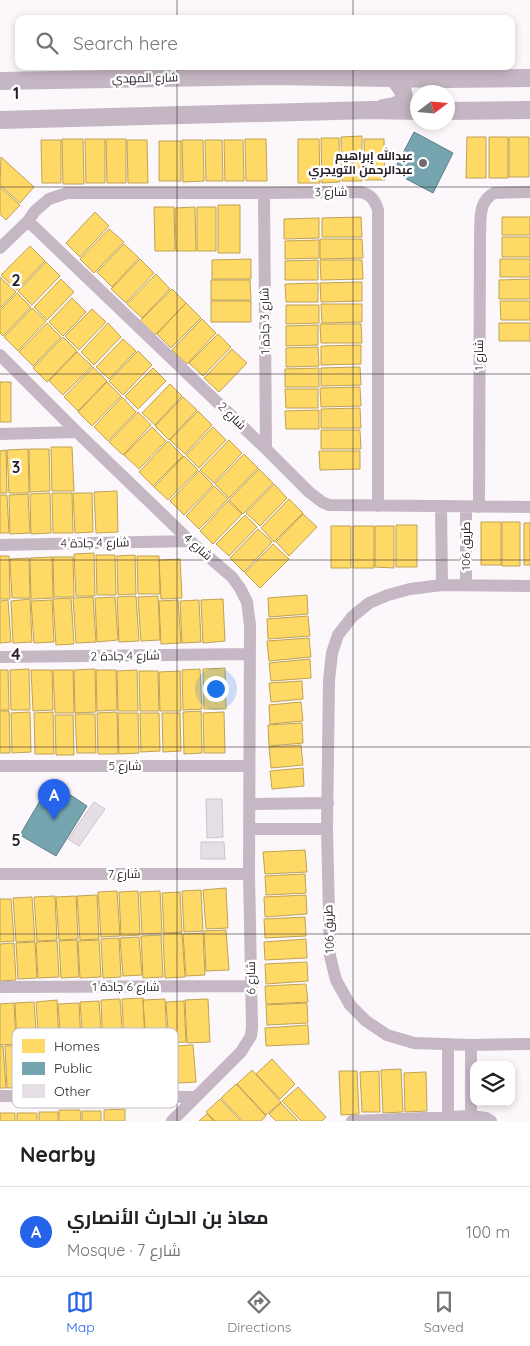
<!DOCTYPE html>
<meta charset="utf-8">
<style>
:root{--surface:#fff;--page:#f2f2f2;--text:#202124;--muted:#757577;--line:#e0e0e0;--accent:#2563eb}
body{margin:0;font-family:Quicksand,Cairo,sans-serif;background:var(--page);color:var(--text)}
.controls{position:absolute;right:15px;bottom:15px;display:grid;overflow:hidden;border-radius:10px;box-shadow:0 2px 8px #0003}
.controls button{width:45px;height:45px;display:grid;place-items:center;padding:0;border:0;border-bottom:1px solid var(--line);background:var(--surface);color:var(--text);font:25px sans-serif}
.compass{position:absolute;left:410px;top:85px;width:45px;height:45px;border-radius:50%;background:var(--surface);box-shadow:0 2px 8px #0003;rotate:74deg}
.you{position:absolute;left:215px;top:688px;width:18px;height:18px;margin:-12px;border:4px solid #fff;border-radius:50%;background:#1a73e8;box-shadow:0 0 0 8px #1a73e833}
.badge{display:grid;place-items:center;width:32px;height:32px;border-radius:50%;background:var(--accent);color:#fff;font-size:16px;font-weight:700}
.pin{position:absolute;translate:-50% -41px;filter:drop-shadow(0 1px 2px #0008)}
.pin::after{content:'';position:absolute;top:26px;width:18px;height:15px;background:inherit;clip-path:polygon(0 0,100% 0,50% 100%)}
.list{margin:0;padding:0;list-style:none}
h2{display:flex;justify-content:space-between;align-items:center;height:65px;margin:0;padding:0 20px;font-size:21px}
h2 small{font-size:16px;font-weight:400;color:var(--muted)}
.list li{display:grid;grid-template-columns:32px 1fr auto;gap:15px;align-items:center;box-sizing:border-box;height:90px;padding:0 20px;border-top:1px solid var(--line)}
.list b{display:block;font-size:19px;white-space:nowrap}
.list p{margin:0;font-size:16px;white-space:nowrap;color:var(--muted)}
.list em{font-size:16px;font-style:normal;color:var(--muted)}
.icon{flex:none;width:28px;height:28px;fill:none;stroke:currentColor;stroke-width:2;stroke-linecap:round;stroke-linejoin:round}
.map{position:relative;flex:none;width:530px;height:1121px;overflow:hidden}
.search{position:absolute;background:var(--surface);box-shadow:0 2px 8px #0003;left:15px;right:15px;top:15px;height:55px;display:flex;align-items:center;gap:12px;box-sizing:border-box;padding:0 18px;border-radius:10px;color:var(--muted);font-size:19px}
.sheet{height:155px;background:var(--surface)}
nav{display:flex;justify-content:space-around;align-items:center;box-sizing:border-box;height:70px;border-top:1px solid var(--line);background:var(--surface);font-size:14px;color:var(--muted)}
nav a{display:grid;justify-items:center;gap:2px}
nav .on{color:var(--accent)}
.map>svg:first-child{display:block}
.homes{fill:#ffd966;stroke:#bfa254}
.public{fill:#76a5af;stroke:#5f7d87}
.building{fill:#e5dee4;stroke:#ccc5cb}
.lines{fill:none;stroke-linecap:round;stroke-linejoin:round}
.street{stroke:#c5b7c4;stroke-width:12}
.secondary{stroke:#c4b6c3;stroke-width:18}
.grid{fill:none;stroke:#2a2029;stroke-width:1;stroke-opacity:0.55}
.poi-dot{fill:#736b72;stroke:#fff;stroke-width:2}
.labels{text-anchor:middle;stroke-width:5;stroke-linejoin:round;paint-order:stroke}
.street-label{font-size:12px;fill:#2a2029;stroke:#fff}
.poi-label{font-size:12px;font-weight:bold;fill:#2a2029;stroke:#fff;text-anchor:end}
.key{fill:#fff;stroke:#bfbcbf;stroke-width:1}
.key-label{font-size:14px;fill:#2a2029}
.grid-label{font-size:16px;text-anchor:middle;font-weight:bold;fill:#2a2029;stroke:#fff;stroke-width:5;stroke-linejoin:round;paint-order:stroke}
</style>
<div class="map">
<svg width="530" height="1121" viewBox="0 0 530 1121">
<rect width="100%" height="100%" fill="#fbf7fa"/>
<path class="homes" d="M362 136V181H342L341 137Z
M467 137H486V178H466Z
M489 137H508V178H489Z
M509 137H529V177H509Z
M321 138H339L340 182 322 183Z
M62 139H83L84 184H63Z
M85 139H105V183H86Z
M106 139H126V183H107Z
M245 139H266L267 181H246Z
M298 139H319L320 183H298Z
M364 139H384L385 180H365Z
M41 140H61V183H42Z
M127 140H147L148 183H128Z
M182 140H203L204 181 183 182Z
M205 140H222L223 181H206Z
M224 140H243L244 181H225Z
M159 141H181V181H159Z
M1 157 34 187 20 203 0 185Z
M0 187 20 205 6 220 0 214Z
M218 205H240V253H218Z
M154 207H174L175 251H155Z
M195 207 196 251H176L175 208Z
M197 207H216V251H197Z
M95 212 109 226 80 257 66 243Z
M361 217 362 237H322V218Z
M502 217H530V235H502Z
M319 218V238L284 239V219Z
M109 229 124 242 94 273 80 259Z
M502 237H530V257H502Z
M320 239H362L363 258 320 259Z
M319 240V258L285 259V241Z
M124 244 139 258 112 287 97 272Z
M30 246 45 261 17 290 1 275Z
M140 259 154 273 126 303 111 289Z
M251 259V279H212V260Z
M500 259H530V277H500Z
M318 260V280H285V261Z
M320 260H362L363 279 321 280Z
M46 262 60 276 32 305 18 291Z
M156 274 170 289 142 318 127 304Z
M0 277 16 292 0 308Z
M61 279 74 292 47 320 34 307Z
M530 279V299H499V280Z
M211 280H250L251 300H211Z
M362 282V301L321 302 320 283Z
M318 283V302H286L285 284Z
M172 289 186 303 155 335 140 321Z
M17 293 31 307 3 336 0 333V310Z
M72 298 86 312 63 336 49 322Z
M211 301H251V322H211Z
M500 301H530V320H501Z
M186 303 201 318 171 348 157 334Z
M321 304H362V322L322 323Z
M286 305H319V323L286 324Z
M32 308 46 321 18 351 4 337Z
M92 309 106 322 79 350 65 336Z
M202 319 216 333 187 364 172 350Z
M47 323 61 337 33 366 19 352Z
M108 323 121 337 94 365 81 352Z
M499 323H530V341H499Z
M320 324H361L362 343H321Z
M318 325V345L286 346V326Z
M218 334 231 347 203 376 189 363Z
M63 337 77 351 47 382 33 368Z
M123 339 136 351 109 379 96 367Z
M361 345V364L321 365V346Z
M318 347 319 366 286 367V348Z
M232 349 247 363 219 392 204 378Z
M138 351 152 365 123 395 109 381Z
M77 352 92 366 63 395 49 381Z
M93 367 107 381 78 411 64 397Z
M360 367 361 385 321 386V368Z
M153 368 166 381 138 409 125 396Z
M319 368V387H285V369Z
M0 382H11V422H0Z
M107 382 121 396 92 426 78 412Z
M170 384 182 396 155 425 142 413Z
M360 387 361 406 321 407 320 388Z
M285 389H318V408H286Z
M122 397 136 412 108 441 94 427Z
M183 397 197 410 169 440 155 426Z
M360 408 361 428H321V409Z
M319 410V429H286L285 411Z
M198 411 212 425 185 454 170 440Z
M138 412 151 425 123 455 109 442Z
M152 427 166 441 139 469 124 455Z
M213 427 226 440 199 468 186 455Z
M321 430H360L361 449H321Z
M229 440 242 453 214 483 200 470Z
M168 441 183 456 153 486 139 472Z
M51 447H72L74 491H52Z
M28 449 29 493H9L7 450Z
M29 449H49L50 491 30 492Z
M6 450 7 493H0V451Z
M319 451H360V469L320 470Z
M244 454 258 468 229 498 215 484Z
M184 456 198 470 168 500 154 487Z
M259 469 273 483 243 514 229 500Z
M199 471 213 485 184 515 170 501Z
M274 484 287 498 260 526 246 513Z
M214 486 228 499 199 529 186 516Z
M117 491 118 532 96 533 94 492Z
M50 493 51 533 31 534 30 494Z
M52 493H72L73 533H53Z
M73 493H92L93 532 75 533Z
M28 494 30 533 10 534 9 495Z
M0 495H7L9 533H0Z
M289 499 303 513 274 542 261 528Z
M228 501 242 514 213 544 200 531Z
M303 514 317 527 289 556 276 542Z
M245 515 257 527 229 556 216 544Z
M481 522H501V565H481Z
M502 522H520V566H502Z
M524 523H530V565H524Z
M396 525H417V567H396Z
M331 526H351V568H331Z
M353 526H374V568H353Z
M375 526H394V568L375 567Z
M258 529 272 542 244 572 230 558Z
M273 544 289 559 260 588 245 573Z
M94 553 95 596H76L74 554Z
M96 555H115L116 595H97Z
M135 555 136 594 118 595 117 556Z
M0 556H9L10 599H0Z
M137 556H159L160 594H138Z
M52 557 53 598 31 599 30 558Z
M53 557H73L74 597H54Z
M29 558 30 598H12L10 559Z
M180 559 182 598 161 599 159 560Z
M307 595 308 614 269 617 268 598Z
M136 596 139 641 119 642 117 597Z
M158 596 160 640 141 641 138 597Z
M93 597 96 642 76 643 73 598Z
M115 597 118 640 97 642 95 598Z
M71 598 74 644 56 645 53 599Z
M30 599 32 642 13 643 11 601Z
M223 599 225 641 203 643 201 600Z
M8 600 11 642 0 643V601Z
M52 600 54 642 34 643 31 601Z
M178 600 181 643 161 644 159 601Z
M199 600 201 642 182 643 180 601Z
M308 616 310 636 268 639 267 619Z
M309 638 311 657 269 661 267 641Z
M310 659 311 678 271 681 269 663Z
M225 668 226 709H204L203 669Z
M29 669 30 710H11L10 670Z
M95 669 96 712 75 713 74 670Z
M200 669 202 709 183 710 182 670Z
M0 670H8L9 710H0Z
M31 670H52L53 710 33 711Z
M53 670H73L74 713H55Z
M96 670H116L117 710 97 711Z
M137 670 138 711H118L117 671Z
M139 671H158L159 711H140Z
M180 671 181 711H160L159 672Z
M302 681 303 699 271 702 269 683Z
M301 702 303 721 270 724 269 705Z
M0 711H9L10 753H0Z
M201 711 202 753 184 754 183 712Z
M30 712 31 752 12 753 11 713Z
M53 712 54 754H35L34 713Z
M117 712 118 754H98L97 713Z
M224 712 225 753H204L203 713Z
M118 713H138L139 753 119 754Z
M140 713H159L160 751 141 752Z
M162 713H180L181 751 163 752Z
M75 714H95L96 753H77Z
M55 715H73L74 755H56Z
M302 723 303 743 269 746 268 725Z
M301 745 303 765 271 768 269 747Z
M303 768 304 786 272 789 270 771Z
M305 850 307 872 265 874 263 852Z
M305 874 306 893 266 895 265 876Z
M226 888 228 928 206 929 203 890Z
M201 890 203 931 184 932 182 891Z
M117 891 120 936 101 937 98 892Z
M138 891 140 935 121 936 119 892Z
M160 891 162 933 142 934 140 892Z
M180 892 182 932 164 933 162 893Z
M97 895 99 939 80 940 77 896Z
M306 895 307 914 265 917 264 897Z
M55 896 57 940 37 941 34 897Z
M76 896 78 939 59 940 56 897Z
M32 897 35 941 16 942 13 898Z
M0 899H11L14 941 0 942Z
M305 917 306 936 265 938 264 919Z
M226 930 229 970 206 971 204 931Z
M182 933 185 977 165 978 163 934Z
M203 933 205 975 186 976 183 934Z
M161 935 163 977 143 978 141 936Z
M139 937 142 975 123 976 120 938Z
M119 938 121 977 103 978 101 939Z
M306 939 307 958 265 960 264 942Z
M77 940 79 977 61 978 59 941Z
M99 940 101 977 80 978 78 941Z
M57 941 59 977 38 978 36 942Z
M35 942 37 978 18 979 16 943Z
M14 943 16 980 0 981V944Z
M307 962 308 981 266 984 265 964Z
M306 984 308 1002 266 1004 265 986Z
M143 998 145 1043 124 1044 122 999Z
M120 999 123 1044 103 1045 101 1000Z
M165 999 167 1043 146 1044 143 1000Z
M208 999 210 1042 187 1043 185 1000Z
M57 1000 59 1043 39 1044 36 1002Z
M99 1001 102 1043 83 1044 80 1002Z
M184 1001 186 1042 169 1043 166 1002Z
M34 1002 37 1043 17 1044 15 1003Z
M14 1003 16 1044 0 1045V1004Z
M79 1003 81 1043 61 1044 58 1004Z
M307 1003 308 1023 267 1025 266 1005Z
M308 1025 309 1044 266 1046 265 1028Z
M25 1045 27 1087 7 1088 5 1046Z
M193 1045 196 1082 178 1083 176 1046Z
M0 1046H3L6 1088H0Z
M272 1059 295 1084 280 1099 256 1074Z
M401 1069 403 1112 383 1113 381 1070Z
M252 1070 281 1102 266 1115 237 1084Z
M339 1071H357L359 1114 341 1115Z
M379 1071 380 1112H362L360 1072Z
M426 1072 427 1111 405 1112 404 1073Z
M236 1084 266 1116 261 1121H243L221 1098Z
M298 1087 326 1117 322 1121H301L282 1101Z
M220 1099 241 1121H215L206 1112Z
M281 1103 298 1121H276L269 1114Z
M125 1109V1121H104V1110Z
M59 1110H80L81 1121H59Z
M82 1111H101V1121H82Z
M39 1112H58V1121H39Z
M0 1113H15V1121H0Z
M17 1113H37V1121H17Z
M207 1114 214 1121H199Z"/>
<path class="public" d="M414 132 453 153 433 193 393 172Z
M51 782 87 806 56 856 20 835Z"/>
<path class="building" d="M206 799H222L223 837 207 838Z
M94 802 105 809 79 846 68 839Z
M201 842H224L225 859H201Z"/>
<g class="lines">
<path class="street" d="M264 193 266 449
M28 221 266 449 309 492 322 502 329 505 530 507
M0 248 28 221 35 211 49 199 67 193H264L361 192C371 195 375 200 378 210V506
M0 355 77 432 190 541 232 577 240 588 247 602 250 625 249 874 252 1027 251 1036 241 1052 172 1121
M0 434 77 432
M441 506 442 585
M466 507V585
M479 507 480 234C481 218 478 202 494 193L530 192
M0 545 190 541
M530 586 442 585 410 589 388 595 369 603 352 617 338 635 332 653 329 680 327 829 330 956 336 980 350 1005 366 1021 387 1035 414 1043 471 1045 530 1044
M0 657 250 654
M0 766H249
M250 804 328 803
M249 829H327
M0 874H249
M0 987 251 986
M0 1096 196 1097
M471 1116V1045
M448 1117V1044
M352 1121 471 1116 486 1118 491 1121"/>
<path class="secondary" d="M0 81 274 76 448 79 530 78
M383 108C409 106 409 93 392 77
M448 111 530 110
M0 120 371 110 418 111"/>
</g>
<path class="grid" d="M177 0V19M353 0V19M177 66V1121M353 66V1121M0 187H530M0 374H530M0 560H530M0 747H530M0 934H530"/>
<circle class="poi-dot" cx="423" cy="163" r="5"/>
<g class="labels">
<g class="street-label">
<text transform="translate(145 78) rotate(-1)" y="4">شارع المهدي</text>
<text transform="translate(331 192) rotate(-1)" y="4">شارع 3</text>
<text transform="translate(265 321) rotate(-91)" y="4">شارع 3 جادة 1</text>
<text transform="translate(479 355) rotate(-90)" y="4">شارع 1</text>
<text transform="translate(232 416) rotate(44)" y="4">شارع 2</text>
<text transform="translate(95 543) rotate(-1)" y="4">شارع 4 جادة 4</text>
<text transform="translate(466 546) rotate(-90)" y="4">طريق 106</text>
<text transform="translate(198 547) rotate(42)" y="4">شارع 4</text>
<text transform="translate(125 656) rotate(-1)" y="4">شارع 4 جادة 2</text>
<text x="125" y="770">شارع 5</text>
<text x="124" y="878">شارع 7</text>
<text transform="translate(329 929) rotate(-92)" y="4">طريق 106</text>
<text transform="translate(251 978) rotate(-91)" y="4">شارع 6</text>
<text x="126" y="991">شارع 6 جادة 1</text>
</g>
<g class="poi-label">
<text x="413" y="160">عبدالله إبراهيم<tspan x="413" dy="14">عبدالرحمن التويجري</tspan></text>
</g>
</g>
<rect x="12" y="1028" width="166" height="80" rx="8" class="key"/>
<rect x="22" y="1039" width="23" height="14" fill="#ffd966"/>
<rect x="22" y="1062" width="23" height="13" fill="#76a5af"/>
<rect x="22" y="1084" width="23" height="14" fill="#e5dee4"/>
<g class="key-label">
<text x="54" y="1051">Homes</text>
<text x="54" y="1073">Public</text>
<text x="54" y="1096">Other</text>
</g>
<g class="grid-label">
<text x="16" y="99">1</text>
<text x="16" y="286">2</text>
<text x="16" y="473">3</text>
<text x="16" y="660">4</text>
<text x="16" y="846">5</text>
</g>
</svg>
<div class="controls">
<button><svg class="icon" aria-label="layers" viewBox="0 0 24 24"><path d="M12 4l9 5-9 5-9-5zM3 14l9 5 9-5"/></svg></button>
</div>
<svg class="compass" viewBox="-18 -18 36 36"><path d="M0-13l5 13h-10z" fill="#e53935"/><path d="M0 13l5-13h-10z" fill="#757577"/></svg>
<div class="you"></div>
<div class="pin badge" style="left:54px;top:820px">A</div>
<div class="search"><svg class="icon" aria-label="search" viewBox="0 0 24 24"><circle cx="10" cy="10" r="6"/><path d="M15 15l6 6"/></svg>Search here</div>
</div>
<section class="sheet">
<h2>Nearby<small></small></h2>
<ul class="list">
<li><span class="badge">A</span><div><b>معاذ بن الحارث الأنصاري</b><p>Mosque · شارع 7</p></div><em>100 m</em></li>
</ul>
</section>
<nav>
<a class="on"><svg class="icon" aria-label="map" viewBox="0 0 24 24"><path d="M3 6l6-2 6 2 6-2v14l-6 2-6-2-6 2zM9 4v14M15 6v14"/></svg>Map</a>
<a><svg class="icon" aria-label="directions" viewBox="0 0 24 24"><path d="M12 3l9 9-9 9-9-9zM9 14v-3h6M13 9l2 2-2 2"/></svg>Directions</a>
<a><svg class="icon" aria-label="saved" viewBox="0 0 24 24"><path d="M7 4h10v16l-5-4-5 4z"/></svg>Saved</a>
</nav>
